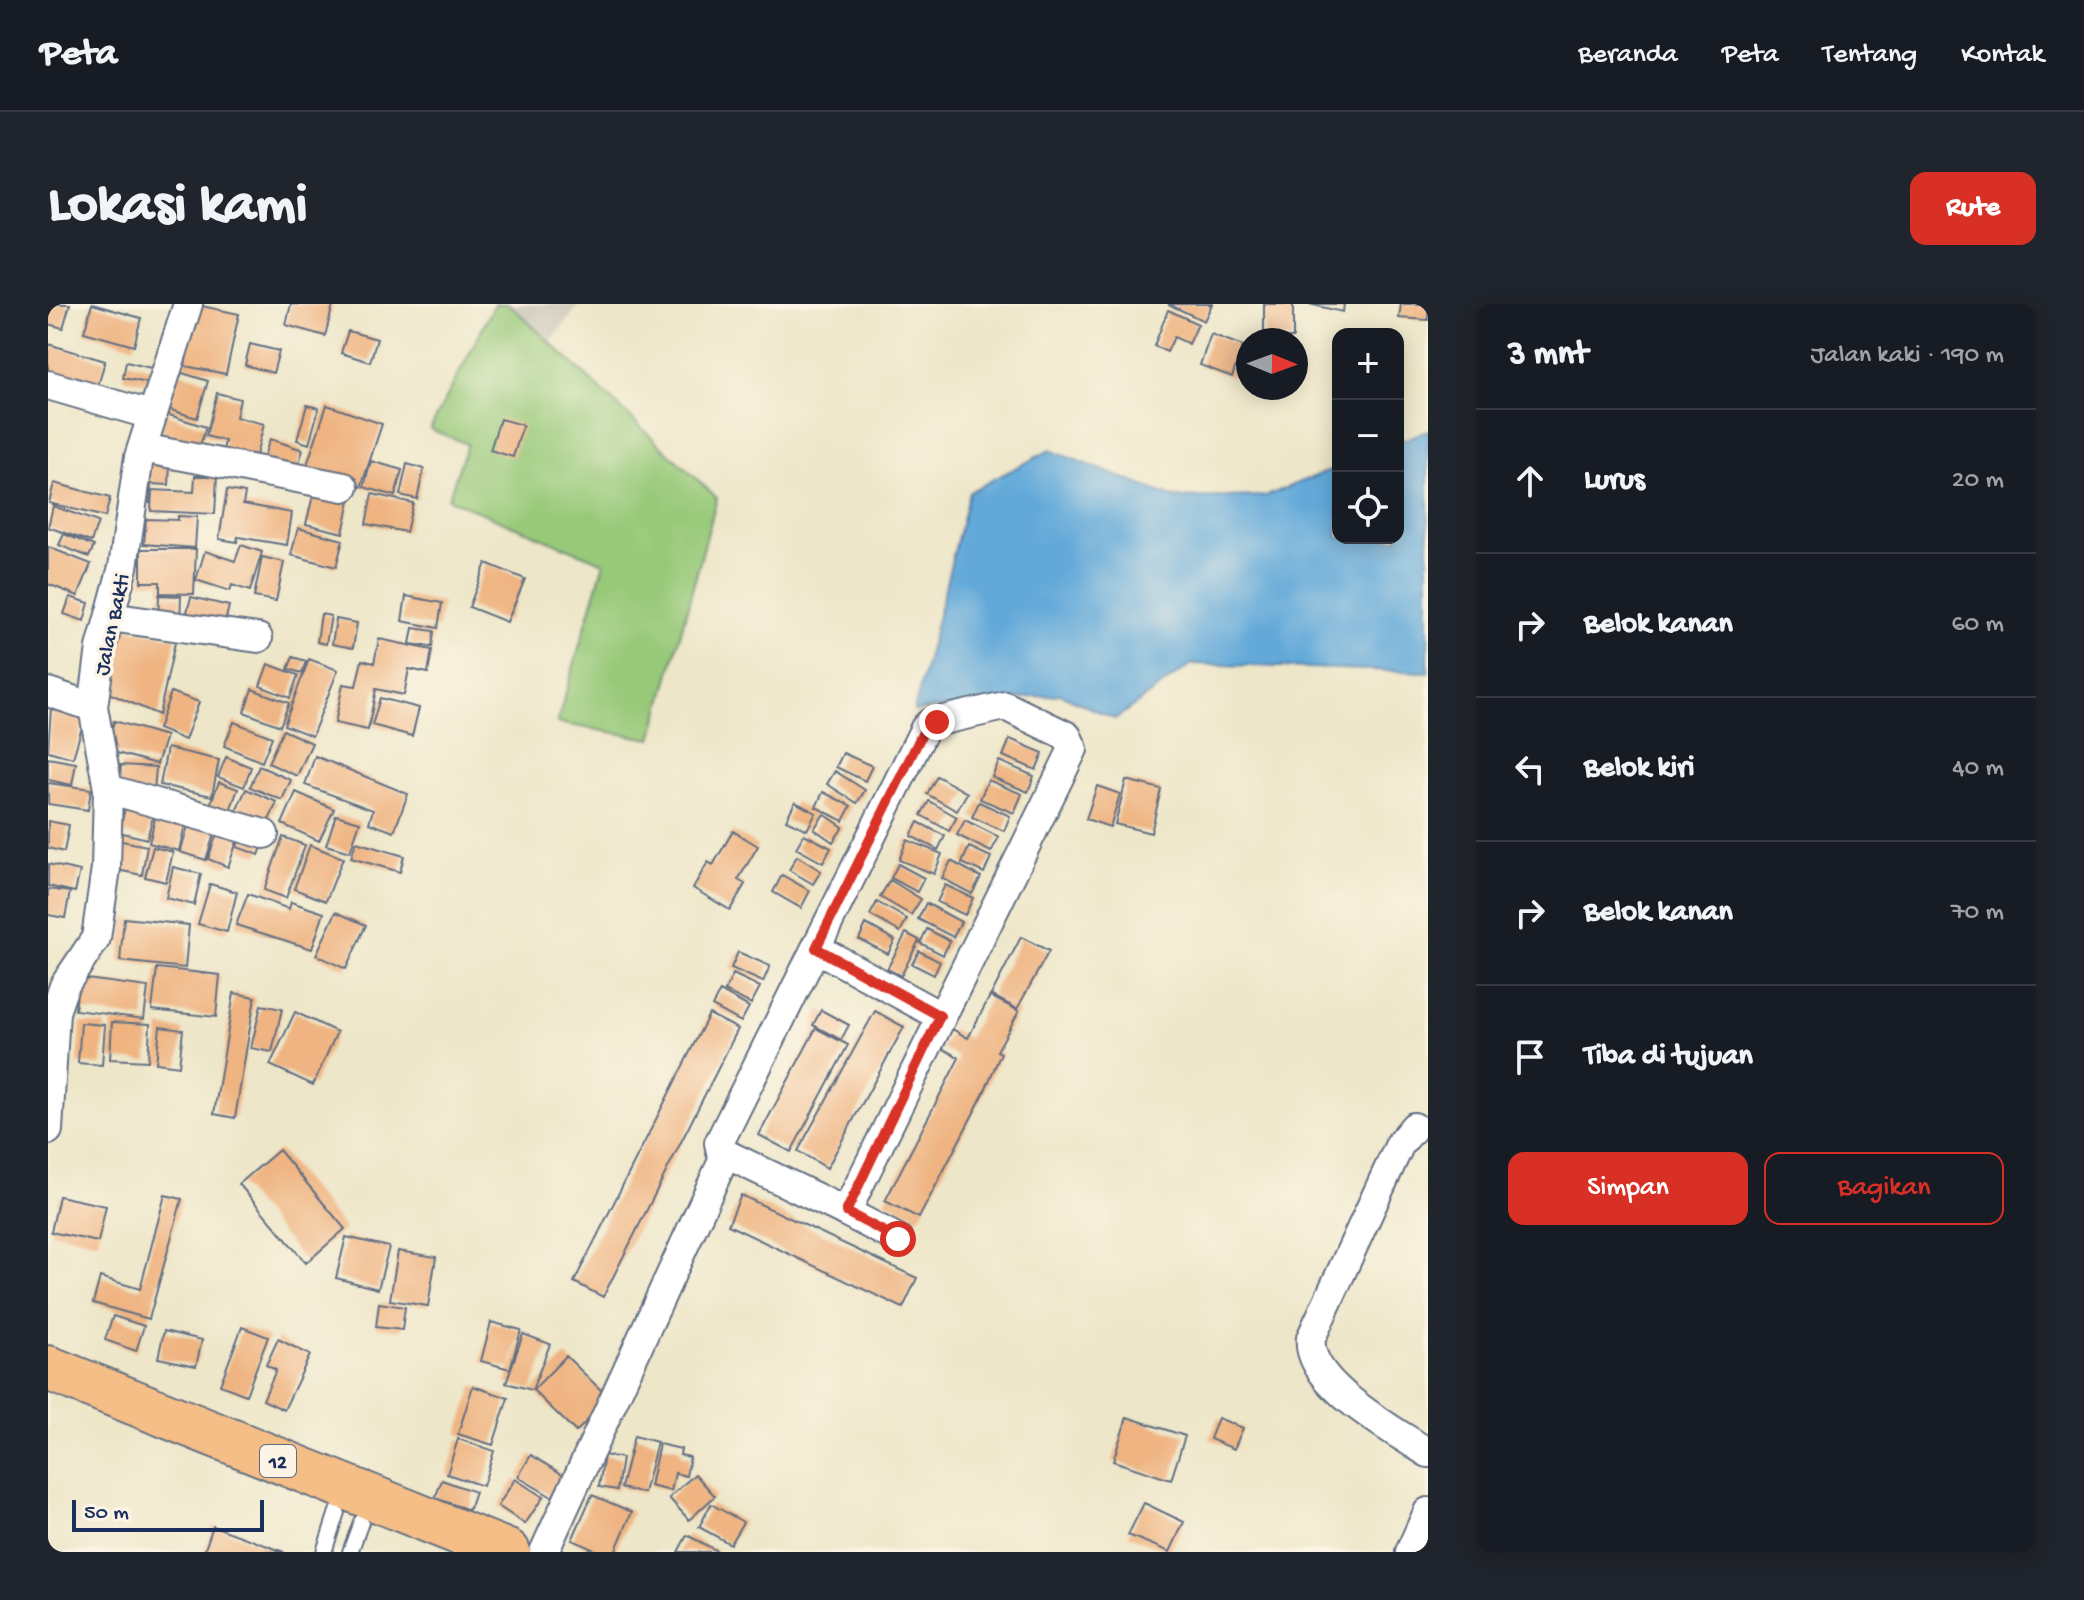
<!DOCTYPE html>
<html lang="id">
<meta charset="utf-8">
<style>
:root{--surface:#171b24;--page:#20242c;--text:#f1f3f6;--muted:#9ea1a6;--line:#363941;--accent:#d93025}
body{margin:0;font-family:"Gochi Hand",sans-serif;background:var(--page);color:var(--text)}
.controls{position:absolute;right:24px;top:24px;display:grid;overflow:hidden;border-radius:16px;box-shadow:0 4px 20px #0003}
.controls button{width:72px;height:72px;display:grid;place-items:center;padding:0;border:0;border-bottom:2px solid var(--line);background:var(--surface);color:var(--text);font:40px sans-serif}
.compass{position:absolute;left:1188px;top:24px;width:72px;height:72px;border-radius:50%;background:var(--surface);box-shadow:0 4px 20px #0003;rotate:91deg}
.scale{position:absolute;left:24px;bottom:20px;width:192px;box-sizing:border-box;padding-left:8px;border:4px solid #1b2f5e;border-top:0;font-size:22px;line-height:28px;white-space:nowrap;color:#1b2f5e;-webkit-text-stroke:6px #fcf5e5;paint-order:stroke}
.stop{position:absolute;width:24px;height:24px;margin:-18px;border:6px solid #d93025;border-radius:50%;background:#fff}
.stop.end{background:#d93025;border-color:#fff;box-shadow:0 2px 8px #0008}
.list{margin:0;padding:0;list-style:none}
h2{display:flex;justify-content:space-between;align-items:center;height:104px;margin:0;padding:0 32px;font-size:34px}
h2 small{font-size:26px;font-weight:400;color:var(--muted)}
.list li{display:grid;grid-template-columns:52px 1fr auto;gap:24px;align-items:center;box-sizing:border-box;height:144px;padding:0 32px;border-top:2px solid var(--line)}
.list b{display:block;font-size:30px;white-space:nowrap}
.list em{font-size:26px;font-style:normal;color:var(--muted)}
.actions{display:flex;gap:16px;padding:24px 32px}
.actions a{flex:1;padding:18px 0;border:2px solid var(--accent);border-radius:16px;text-align:center;font-size:28px;color:var(--accent)}
.actions .main{background:var(--accent);color:#fff}
.icon{flex:none;width:44px;height:44px;fill:none;stroke:currentColor;stroke-width:2;stroke-linecap:round;stroke-linejoin:round}
.map{position:relative;flex:none;width:1380px;height:1248px;overflow:hidden;border-radius:16px}
header{display:flex;align-items:center;gap:48px;box-sizing:border-box;height:112px;padding:0 40px;background:var(--surface);border-bottom:2px solid var(--line)}
header strong{font-size:38px}
nav{display:flex;gap:44px;margin-inline-start:auto;font-size:28px}
.intro{display:flex;align-items:center;justify-content:space-between;box-sizing:border-box;height:192px;padding:0 48px}
h1{margin:0;font-size:56px}
.button{padding:20px 36px;border-radius:16px;background:var(--accent);color:#fff;font-size:28px;font-weight:700}
main{display:flex;gap:48px;padding:0 48px}
aside{flex:1;background:var(--surface);border-radius:16px;box-shadow:0 4px 20px #0003}
.map>svg:first-child{display:block}
.industrial{fill:#c8c4b8}
.green{fill:#98c979;stroke:#5a7c6c;stroke-width:2}
.water{fill:#62a9d9;stroke:#3e6c9c;stroke-width:2}
.building{fill:#efb481}
.lines{fill:none;stroke-linecap:round;stroke-linejoin:round}
.lane-casing{stroke:#646f83;stroke-width:18}
.street-casing{stroke:#646f83;stroke-width:32}
.highway-casing{stroke:#646f83;stroke-width:48}
.lane{stroke:#fff;stroke-width:14}
.street{stroke:#fff;stroke-width:28}
.highway{stroke:#f6be87;stroke-width:44}
.route{stroke:#d93025;stroke-width:10}
.labels{text-anchor:middle;stroke-width:7;stroke-linejoin:round;paint-order:stroke}
.shield{fill:#fcf5e5;stroke:#5e6a86;stroke-width:2}
.shield-label{font-size:20px;font-weight:bold;fill:#1b2f5e}
.street-label{font-size:22px;fill:#1b2f5e;stroke:#fcf5e5}
</style>
<header>
<strong>Peta</strong>
<nav><a>Beranda</a><a>Peta</a><a>Tentang</a><a>Kontak</a></nav>
</header>
<div class="intro"><h1>Lokasi kami</h1><a class="button">Rute</a></div>
<main>
<div class="map">
<svg width="1380" height="1248" viewBox="0 0 1380 1248">
<rect width="100%" height="100%" fill="#fcf5e5"/>
<filter id="ink" filterUnits="userSpaceOnUse"><feTurbulence type="fractalNoise" baseFrequency=".0125" numOctaves="2"/><feDisplacementMap in="SourceGraphic" scale="16" xChannelSelector="R" yChannelSelector="G"/><feConvolveMatrix kernelMatrix="1 2 1 2 8 2 1 2 1" color-interpolation-filters="sRGB"/></filter>
<filter id="wash" filterUnits="userSpaceOnUse"><feTurbulence type="fractalNoise" baseFrequency=".006" numOctaves="4" result="noise"/><feDisplacementMap in="SourceGraphic" scale="32" xChannelSelector="R" yChannelSelector="G"/><feGaussianBlur stdDeviation="1.8" result="paint"/><feColorMatrix in="noise" values="0 0 0 0 0 0 0 0 0 0 0 0 0 0 0 0 0 1.4 0 .05"/><feComposite in="paint" operator="in"/></filter>
<g filter="url(#wash)">
<rect width="100%" height="100%" fill="#ede6c8"/>
<path class="industrial" d="M461 0H532L503 37Z"/>
<path class="green" d="M447 0H461L669 194 604 435 509 419 556 259 400 195 419 140 382 125Z"/>
<path class="water" d="M1380 126V368L1144 360 1067 415 1012 390 866 407 921 188 1002 146 1127 194 1218 192 1290 163V234H1350V138Z"/>
<g id="blocks">
<path class="building" d="M0 0H22L15 24 0 20Z
M44 0 93 14 86 42 36 28Z
M243 0 285 1 277 32 238 21Z
M1120 0H1164L1156 17Z
M1216 0H1245V34H1216Z
M1261 0H1296L1295 8Z
M1353 0H1380V16L1351 14Z
M149 1 191 10 178 70 137 62Z
M1120 6 1150 20 1141 40 1126 33 1119 48 1106 42Z
M300 27 329 35 322 58 293 49Z
M1163 30 1195 42 1184 73 1152 61Z
M0 40 57 57 49 86 0 72Z
M202 40 231 47 225 69 197 61Z
M78 58 107 65 104 80 75 74Z
M131 68 160 77 149 114 120 105Z
M169 89 192 95 188 113 216 120 206 159 174 151 177 137 158 132Z
M259 101 271 104 261 140 249 136Z
M279 101 334 120 313 183 258 164Z
M118 110 158 123 150 147 110 135Z
M452 115 475 121 465 153 442 146Z
M222 135 255 146 248 169 214 158Z
M96 156 122 158 121 181 103 180 102 199 90 198Z
M323 157 354 166 347 192 316 183Z
M359 160 376 165 369 195 352 191Z
M147 172H169L167 210 103 207 104 186 146 188Z
M6 179 62 194 57 213 1 199Z
M267 184 303 192 295 229 258 220Z
M179 186 197 189 195 200 244 209 239 241 190 233 189 238 171 235Z
M324 190 365 199 358 228 318 220Z
M5 202 50 218 43 238 0 223Z
M130 212 149 213 147 244 96 240 98 215 130 216Z
M250 224 295 236 288 263 243 251Z
M16 230 46 242 41 253 11 241Z
M193 241 214 248 202 287 184 281 182 287 148 276 157 247 187 257Z
M0 243 43 260 30 292 0 280Z
M93 245H148L146 290 112 289V278H93Z
M214 253 236 258 228 297 206 293Z
M438 259 477 275 459 318 421 303Z
M111 291 133 292 132 320H110Z
M358 292 394 299 390 324 354 317Z
M22 293 41 299 36 317 16 310Z
M143 293 181 302 176 322 138 312Z
M273 310 283 312 278 340 269 338Z
M288 315 309 319 305 344 284 340Z
M61 321 128 334 111 411 49 384Z
M365 324 386 327 384 343 362 340Z
M331 335 384 346 380 369 361 365 356 391 328 385 320 426 287 419 295 380 308 382 314 356 326 359Z
M245 353 258 357 254 369 240 365Z
M261 355 290 366 264 432 236 421Z
M220 360 250 371 242 394 212 382Z
M204 385 241 399 232 422 196 408Z
M123 388 151 398 137 436 110 425Z
M332 394 371 404 364 432 324 421Z
M3 404 37 413 25 454 0 447Z
M66 417 118 432 109 460 58 446Z
M186 418 224 433 214 458 176 442Z
M235 426 264 439 249 472 220 459Z
M962 435 995 449 988 466 955 452Z
M119 444 171 456 164 492 112 481Z
M795 449 824 462 817 477 788 463Z
M267 452 360 490 346 528 321 519 325 506 257 481Z
M178 453 203 463 196 483 170 473Z
M0 454 28 459 24 481 0 476Z
M951 457 986 472 980 488 944 473Z
M73 461 108 463 106 488 71 486Z
M211 462 243 476 234 496 202 483Z
M787 467 817 486 809 499 779 480Z
M889 472 919 489 909 507 879 490Z
M940 476 974 490 966 509 932 495Z
M1078 476 1113 485 1103 529 1067 520Z
M171 478 190 485 178 517 159 509Z
M0 479 43 485 40 506 0 500Z
M1049 482 1072 490 1062 523 1038 515Z
M198 485 229 498 216 528 185 514Z
M248 488 286 505 271 537 234 520Z
M775 488 803 502 795 517 768 503Z
M79 497 107 504 99 535 71 528Z
M881 497 909 513 901 527 873 511Z
M747 498 768 509 759 526 738 516Z
M931 498 962 512 956 527 924 513Z
M109 506 139 512 131 547 101 539Z
M776 510 795 523 785 538 766 525Z
M288 511 312 518 302 548 278 541Z
M917 516 951 533 943 548 909 531Z
M0 517 21 521 16 548 0 544Z
M870 518 897 532 890 546 863 532Z
M141 519 167 527 158 556 132 548Z
M171 524 191 532 180 563 160 555Z
M685 527 710 542 690 576 697 580 682 606 645 584 660 558 665 561Z
M193 529 216 538 211 551 189 543Z
M756 530 783 544 775 559 748 544Z
M235 533 257 541 238 594 216 586Z
M69 536 99 542 94 571 64 565Z
M859 536 894 550 886 570 851 556Z
M308 538 356 552 352 568 303 554Z
M262 541 295 554 278 597 246 585Z
M105 543 125 548 118 578 97 573Z
M921 543 943 553 936 569 914 559Z
M749 552 773 567 765 580 741 566Z
M903 557 933 573 924 590 894 574Z
M0 560 32 567 27 588 0 582Z
M850 560 876 574 869 588 843 574Z
M125 563 153 570 146 601 118 594Z
M734 571 762 587 753 604 725 588Z
M842 576 873 595 863 611 832 593Z
M162 580 189 588 179 628 150 620Z
M897 581 925 594 917 611 889 598Z
M0 585 22 588 17 614 0 611Z
M200 590 241 605 243 598 276 609 264 645 188 621Z
M829 598 859 615 852 628 822 611Z
M878 599 913 618 905 633 870 615Z
M288 608 318 621 298 665 268 651Z
M76 614 141 621 137 664 72 657Z
M818 620 847 636 840 650 811 635Z
M879 625 902 637 895 651 872 639Z
M858 629 871 636 853 672 839 665Z
M973 633 1001 647 969 705 943 691Z
M871 647 892 658 886 671 864 660Z
M690 648 722 662 715 678 683 664Z
M109 664 172 671 168 713 104 706Z
M685 670 712 683 703 700 677 687Z
M31 674 100 683 96 715 27 706Z
M672 687 701 703 693 718 664 702Z
M186 689 207 693 187 814 166 810Z
M942 692 971 707 949 747 953 749 935 791 871 914 837 897 911 754 894 744 904 725 920 734Z
M213 701 234 705 224 748 203 744Z
M773 706 801 721 793 736 765 721Z
M827 707 856 723 779 864 750 847Z
M247 708 289 728 265 781 222 761Z
M661 710 690 725 555 993 526 978Z
M64 718 102 720 100 757 62 755Z
M33 719 57 721 54 761 30 759Z
M112 723 135 726 131 762 108 759Z
M768 724 800 741 743 848 711 831Z
M231 846 297 925 258 959 191 880Z
M117 891 134 895 101 1015 45 999 52 973 92 985Z
M693 891 869 974 855 1004 680 921Z
M11 892 58 902 50 938 3 928Z
M298 933 341 943 330 985 288 974Z
M350 947 388 953 380 1002 342 996Z
M331 999 357 1003 354 1026 328 1023Z
M65 1012 96 1022 88 1047 57 1036Z
M443 1018 473 1026 462 1065 433 1057Z
M194 1023 220 1033 198 1091 172 1081Z
M116 1027 154 1036 148 1062 110 1054Z
M475 1030 502 1040 484 1086 458 1079Z
M230 1035 262 1051 236 1106 215 1096 228 1066 218 1061Z
M518 1052 561 1094 528 1128 485 1086Z
M425 1082 460 1094 445 1141 410 1130Z
M1079 1113 1137 1132 1123 1176 1065 1157Z
M1170 1114 1195 1124 1186 1145 1162 1135Z
M586 1132 609 1138 596 1189 573 1184Z
M410 1135 446 1147 435 1182 399 1170Z
M611 1140 633 1145 632 1151 642 1153 638 1172 627 1169 623 1187 602 1182Z
M483 1151 517 1172 504 1193 470 1173Z
M556 1151 574 1154 569 1186 551 1183Z
M647 1170 667 1192 641 1216 621 1194Z
M467 1175 495 1193 477 1220 450 1202Z
M394 1176 427 1188 421 1206 387 1194Z
M544 1191 584 1208 567 1248H551L524 1236Z
M1096 1199 1136 1218 1122 1248 1080 1231Z
M663 1200 695 1218 682 1240 651 1223Z
M165 1222 236 1248H156Z
M639 1231 671 1248H630Z"/>
</g>
</g>
<g filter="url(#ink)">
<use href="#blocks" fill-opacity="0" stroke="#646f83" stroke-width="2"/>
<g class="lines">
<g class="lane-casing">
<path id="lane" d="M276 1248 289 1208
M302 1248 313 1218"/>
</g>
<g class="street-casing">
<path id="street" d="M0 81 103 111
M94 144 296 183
M62 313 210 334
M0 388 45 403
M60 485 216 530
M768 644 892 712
M1366 823 1352 840 1263 1034C1257 1079 1346 1126 1380 1149
M0 826 7 708 16 682 48 634 58 564 60 485 45 403 53 344 75 263 91 153 140 0
M798 908 850 935
M496 1248 678 850 673 848 671 839 877 424 882 419 957 402 1019 432 1025 445 798 908 678 850
M1362 1248 1380 1208"/>
</g>
<g class="highway-casing">
<path id="highway" d="M0 1064 460 1248"/>
</g>
<use href="#lane" class="lane"/>
<use href="#street" class="street"/>
<use href="#highway" class="highway"/>
</g>
</g>
<g class="lines" filter="url(#ink)">
<path class="route" d="M850 935 798 908 892 712 768 644 877 424 889 418"/>
</g>
<g class="labels">
<rect class="shield" x="212" y="1141" width="36" height="32" rx="6"/>
<g class="shield-label">
<text x="230" y="1164">12</text>
</g>
<g class="street-label">
<text transform="translate(62 320) rotate(-78)" y="8">Jalan Bakti</text>
</g>
</g>
</svg>
<div class="controls">
<button>+</button>
<button>−</button>
<button><svg class="icon" aria-label="locate" viewBox="0 0 24 24"><circle cx="12" cy="12" r="6"/><path d="M12 2v4M12 18v4M2 12h4M18 12h4"/></svg></button>
</div>
<svg class="compass" viewBox="-18 -18 36 36"><path d="M0-13l5 13h-10z" fill="#e53935"/><path d="M0 13l5-13h-10z" fill="#9ea1a6"/></svg>
<div class="scale">50 m</div>
<div class="stop" style="left:850px;top:935px"></div>
<div class="stop end" style="left:889px;top:418px"></div>
</div>
<aside>
<h2>3 mnt<small>Jalan kaki · 190 m</small></h2>
<ul class="list">
<li><svg class="icon" aria-label="ahead" viewBox="0 0 24 24"><path d="M12 20V5M6 11l6-6 6 6"/></svg><div><b>Lurus</b></div><em>20 m</em></li>
<li><svg class="icon" aria-label="right" viewBox="0 0 24 24"><path d="M7 20v-9h11M14 6l5 5-5 5"/></svg><div><b>Belok kanan</b></div><em>60 m</em></li>
<li><svg class="icon" aria-label="left" viewBox="0 0 24 24"><path d="M17 20v-9H6M10 6l-5 5 5 5"/></svg><div><b>Belok kiri</b></div><em>40 m</em></li>
<li><svg class="icon" aria-label="right" viewBox="0 0 24 24"><path d="M7 20v-9h11M14 6l5 5-5 5"/></svg><div><b>Belok kanan</b></div><em>70 m</em></li>
<li><svg class="icon" aria-label="arrive" viewBox="0 0 24 24"><path d="M6 21V4h12l-3 4 3 4H6"/></svg><div><b>Tiba di tujuan</b></div></li>
</ul>
<div class="actions"><a class="main">Simpan</a><a>Bagikan</a></div>
</aside>
</main>
